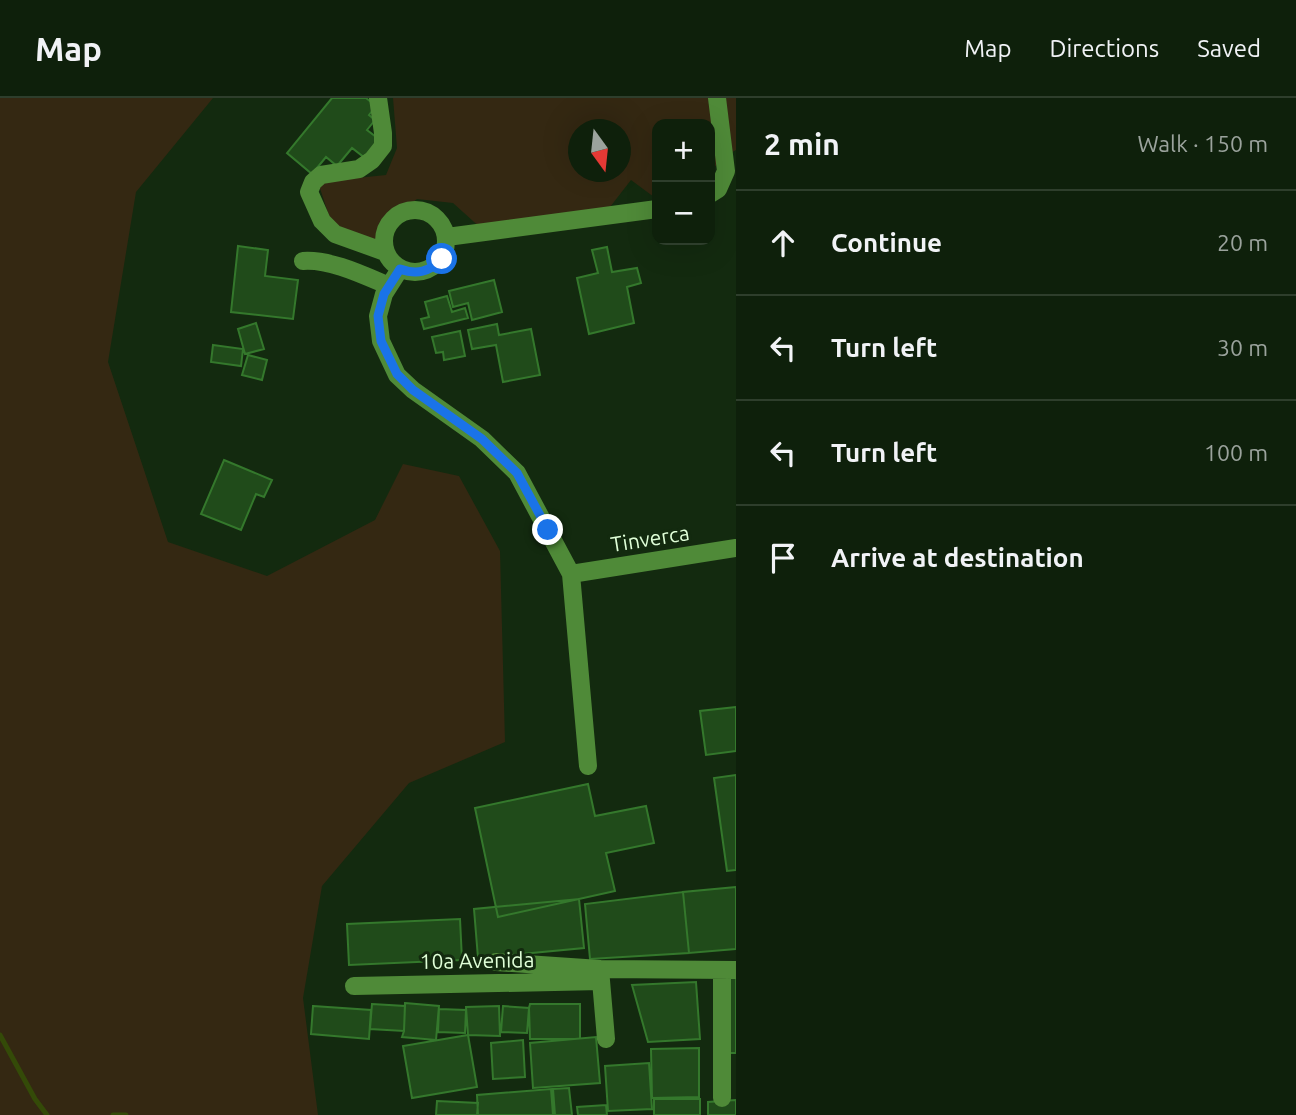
<!DOCTYPE html>
<meta charset="utf-8">
<style>
:root{--surface:#0e200b;--page:#172814;--text:#f1f3f6;--muted:#9ba39d;--line:#2e3e2c}
body{margin:0;font-family:Ubuntu,sans-serif;background:var(--page);color:var(--text)}
.controls{position:absolute;right:21px;top:21px;display:grid;overflow:hidden;border-radius:14px;box-shadow:0 7px 28px #0002}
.controls button{width:63px;height:63px;display:grid;place-items:center;padding:0;border:0;border-bottom:2px solid var(--line);background:var(--surface);color:var(--text);font:35px sans-serif}
.compass{position:absolute;left:568px;top:21px;width:63px;height:63px;border-radius:50%;background:var(--surface);box-shadow:0 7px 28px #0002;rotate:165deg}
.stop{position:absolute;width:21px;height:21px;margin:-16px;border:5px solid #1a73e8;border-radius:50%;background:#fff}
.stop.end{background:#1a73e8;border-color:#fff;box-shadow:0 2px 7px #0008}
.list{margin:0;padding:0;list-style:none}
h2{display:flex;justify-content:space-between;align-items:center;height:91px;margin:0;padding:0 28px;font-size:30px}
h2 small{font-size:23px;font-weight:400;color:var(--muted)}
.list li{display:grid;grid-template-columns:46px 1fr auto;gap:21px;align-items:center;box-sizing:border-box;height:105px;padding:0 28px;border-top:2px solid var(--line)}
.list b{display:block;font-size:26px;white-space:nowrap}
.list em{font-size:23px;font-style:normal;color:var(--muted)}
.icon{flex:none;width:38px;height:38px;fill:none;stroke:currentColor;stroke-width:2;stroke-linecap:round;stroke-linejoin:round}
.map{position:relative;flex:none;width:736px;height:1017px;overflow:hidden}
header{display:flex;align-items:center;gap:42px;box-sizing:border-box;height:98px;padding:0 35px;background:var(--surface);border-bottom:2px solid var(--line)}
header strong{font-size:33px}
nav{display:flex;gap:38px;margin-inline-start:auto;font-size:24px}
main{display:flex}
aside{flex:1;background:var(--surface)}
.map>svg:first-child{display:block}
.green{fill:#342812;fill-rule:evenodd}
.lines{fill:none;stroke-linecap:round;stroke-linejoin:round}
.stream{stroke:#344a08;stroke-width:5}
.building{fill:#204b1a;stroke:#34782c;stroke-width:2}
.minor{stroke:#4f8a38;stroke-width:18}
.route{stroke:#1a73e8;stroke-width:9}
.labels{text-anchor:middle;stroke-width:6;stroke-linejoin:round;paint-order:stroke}
.street-label{font-size:21px;fill:#e0ffd8;stroke:#132a0f}
</style>
<header>
<strong>Map</strong>
<nav><a>Map</a><a>Directions</a><a>Saved</a></nav>
</header>
<main>
<div class="map">
<svg width="736" height="1017" viewBox="0 0 736 1017">
<rect width="100%" height="100%" fill="#132a0f"/>
<path class="green" d="M0 0H213L136 94 108 264 168 444 267 478 375 422 403 366 459 378 500 453 505 644 409 685 322 788 303 900 318 1017H0Z
M393 0H736V52L727 57 710 73V26H657V99H654L631 82 603 118 483 132 453 105 417 101 392 120 382 148 355 140 330 121 318 84 386 77 397 50ZM578 32H620V74H578Z"/>
<g class="lines">
<path class="stream" d="M0 937 35 1001 47 1017
M113 1017H126"/>
</g>
<path class="building" d="M332 0H366L376 8 369 17 375 22 367 32 380 42 365 60 352 50 337 68 326 59 312 76 287 55Z
M238 148 268 152 265 178 298 182 293 221 231 214Z
M607 149 612 174 637 170 641 185 627 189 634 225 589 236 577 180 598 175 592 152Z
M494 182 502 214 472 222 468 205 453 209 449 193Z
M447 198 452 214 465 210 468 220 424 231 421 221 429 219 425 204Z
M256 225 264 251 245 256 238 231Z
M497 226 499 237 531 231 540 277 503 284 496 247 472 251 468 232Z
M460 233 465 258 444 262 443 254 436 255 432 239Z
M213 247 243 251 241 268 211 264Z
M248 257 267 262 262 282 242 277Z
M224 362 272 382 264 399 256 396 241 432 201 416Z
M736 609V653L706 657 700 613Z
M736 677V772L727 773 714 680Z
M588 686 595 718 646 708 654 745 606 755 615 793 498 819 475 710Z
M736 789V851L689 855 683 794Z
M683 794 689 855 590 861 585 806Z
M579 801 584 850 478 860 474 811Z
M460 821 462 862 349 867 347 826Z
M727 878H736V955H728Z
M696 884 700 941 648 944 632 887Z
M405 905 439 908 436 942 402 939 404 933Z
M372 906 405 908 404 933 370 931Z
M530 906H580V941H530L529 910Z
M313 908 371 912 369 941 311 936Z
M499 908 500 938 468 937 466 909Z
M503 908 529 910 527 935 501 934Z
M439 911 466 912 465 935 438 934Z
M468 937 477 989 412 1000 403 948Z
M596 939 600 985 533 990 530 945Z
M523 942 525 979 493 981 491 945Z
M699 950V999L652 1000 651 951Z
M649 965 652 1011 608 1013 605 968Z
M569 990 572 1017H555L553 991Z
M551 991 553 1017H478L477 997Z
M654 1001H700V1017H654Z
M736 1002V1017H708V1004Z
M437 1003 478 1005 477 1017H436Z
M606 1007 607 1017H578L577 1009Z"/>
<g class="lines">
<path class="minor" d="M378 0 383 35V48L372 62 359 71 321 77 313 84 309 94 322 123 335 136 385 154
M710 96 718 91 726 73 717 0
M384 143a31 31 0 1 1 62 0a31 31 0 1 1-62 0Z
M447 139 657 111
M303 163C330 161 363 177 389 188
M400 171 384 196 378 218 381 243 397 277 413 292 482 341 517 375 571 476 588 668
M571 476 736 450
M496 864 600 871 606 941
M600 871 736 872
M722 872V1000
M354 888 601 883"/>
</g>
<g class="lines">
<path class="route" d="M442 161C429 174 417 177 400 171L384 196 378 218 381 243 397 276 413 292 482 341 517 375 548 432"/>
</g>
<g class="labels">
<g class="street-label">
<text transform="translate(650 441) rotate(-9)" y="7">Tinverca</text>
<text transform="translate(477 863) rotate(-1)" y="7">10a Avenida</text>
</g>
</g>
</svg>
<div class="controls">
<button>+</button>
<button>−</button>
</div>
<svg class="compass" viewBox="-18 -18 36 36"><path d="M0-13l5 13h-10z" fill="#e53935"/><path d="M0 13l5-13h-10z" fill="#9ba39d"/></svg>
<div class="stop" style="left:442px;top:161px"></div>
<div class="stop end" style="left:548px;top:432px"></div>
</div>
<aside>
<h2>2 min<small>Walk · 150 m</small></h2>
<ul class="list">
<li><svg class="icon" aria-label="ahead" viewBox="0 0 24 24"><path d="M12 20V5M6 11l6-6 6 6"/></svg><div><b>Continue</b></div><em>20 m</em></li>
<li><svg class="icon" aria-label="left" viewBox="0 0 24 24"><path d="M17 20v-9H6M10 6l-5 5 5 5"/></svg><div><b>Turn left</b></div><em>30 m</em></li>
<li><svg class="icon" aria-label="left" viewBox="0 0 24 24"><path d="M17 20v-9H6M10 6l-5 5 5 5"/></svg><div><b>Turn left</b></div><em>100 m</em></li>
<li><svg class="icon" aria-label="arrive" viewBox="0 0 24 24"><path d="M6 21V4h12l-3 4 3 4H6"/></svg><div><b>Arrive at destination</b></div></li>
</ul>
</aside>
</main>
